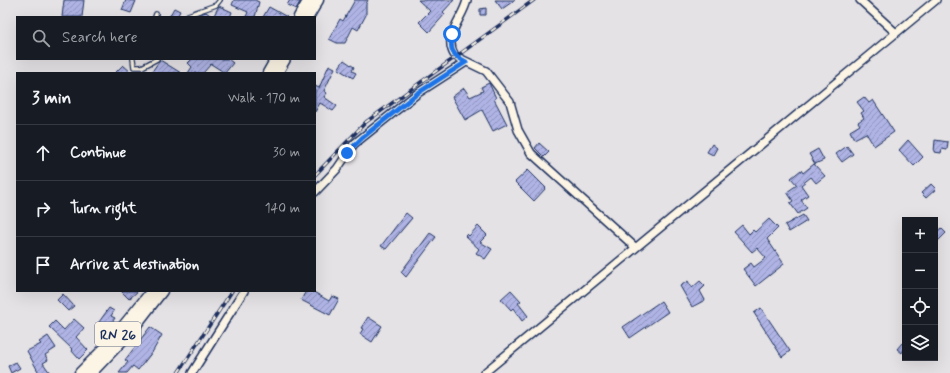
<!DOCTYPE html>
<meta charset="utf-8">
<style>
:root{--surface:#171b24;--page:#20242c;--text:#f1f3f6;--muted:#9ea1a6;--line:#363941}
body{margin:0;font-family:Mynerve,sans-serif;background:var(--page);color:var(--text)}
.controls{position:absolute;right:12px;bottom:12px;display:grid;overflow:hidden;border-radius:0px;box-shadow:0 4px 16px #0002}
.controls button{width:36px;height:36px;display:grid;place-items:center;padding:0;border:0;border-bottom:1px solid var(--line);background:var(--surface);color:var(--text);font:20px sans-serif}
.stop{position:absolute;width:12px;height:12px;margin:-9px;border:3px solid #1a73e8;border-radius:50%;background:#fff}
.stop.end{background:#1a73e8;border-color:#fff;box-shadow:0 1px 4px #0008}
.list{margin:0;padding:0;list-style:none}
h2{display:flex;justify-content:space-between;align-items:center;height:52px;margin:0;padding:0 16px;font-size:17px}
h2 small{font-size:13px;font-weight:400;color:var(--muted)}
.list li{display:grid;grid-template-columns:26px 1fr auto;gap:12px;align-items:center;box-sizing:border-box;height:56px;padding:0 16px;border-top:1px solid var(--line)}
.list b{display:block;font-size:15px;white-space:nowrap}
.list em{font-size:13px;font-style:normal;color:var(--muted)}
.icon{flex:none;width:22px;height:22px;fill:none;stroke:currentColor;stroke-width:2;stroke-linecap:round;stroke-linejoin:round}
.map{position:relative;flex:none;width:950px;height:373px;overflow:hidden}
.search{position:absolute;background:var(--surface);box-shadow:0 4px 16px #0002;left:16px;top:16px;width:300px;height:44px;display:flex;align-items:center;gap:10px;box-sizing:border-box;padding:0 14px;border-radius:0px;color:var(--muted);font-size:15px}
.panel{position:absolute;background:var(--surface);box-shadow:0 4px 16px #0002;left:16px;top:72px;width:300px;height:220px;border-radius:0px}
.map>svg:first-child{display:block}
.building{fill:url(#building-hatch);stroke:#1b2f5e}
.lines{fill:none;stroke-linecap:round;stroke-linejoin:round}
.lane-casing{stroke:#1b2f5e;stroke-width:6}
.street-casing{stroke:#1b2f5e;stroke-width:10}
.primary-casing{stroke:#1b2f5e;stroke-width:13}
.lane{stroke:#fcf5e5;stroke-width:3.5}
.street{stroke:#fcf5e5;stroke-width:7}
.primary{stroke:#fcf5e5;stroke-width:10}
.rail-casing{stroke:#1b2f5e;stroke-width:3.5}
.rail{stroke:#fcf5e5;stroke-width:2;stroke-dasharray:6;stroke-linecap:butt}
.route{stroke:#1a73e8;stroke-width:5}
.labels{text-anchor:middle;stroke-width:3;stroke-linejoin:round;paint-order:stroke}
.shield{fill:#fcf5e5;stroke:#5e6a86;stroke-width:1}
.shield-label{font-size:14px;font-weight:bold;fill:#1b2f5e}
</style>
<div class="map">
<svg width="950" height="373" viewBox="0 0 950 373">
<defs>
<pattern id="building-hatch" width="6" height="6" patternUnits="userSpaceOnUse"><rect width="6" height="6" fill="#afb4e5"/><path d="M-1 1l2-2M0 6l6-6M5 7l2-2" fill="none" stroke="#8e93bd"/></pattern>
</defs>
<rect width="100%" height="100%" fill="#e5e2e5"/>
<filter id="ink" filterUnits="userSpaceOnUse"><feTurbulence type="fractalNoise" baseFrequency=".025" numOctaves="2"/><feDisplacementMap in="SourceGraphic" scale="8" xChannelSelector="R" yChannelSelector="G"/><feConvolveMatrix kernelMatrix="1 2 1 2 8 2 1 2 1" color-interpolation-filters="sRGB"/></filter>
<g filter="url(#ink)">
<path class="building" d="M64 0H84L82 17H62Z
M126 0 136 1 131 13 122 10Z
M234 0H255L259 2 255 17H246L248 12 232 5Z
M290 0 300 2 296 9 287 5Z
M355 0H368L366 4V15L358 30 353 27 345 43H337L329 39 340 19 343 21Z
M418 0H454L443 12 445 14 438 22 429 32 419 22 430 11Z
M495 0H515L502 9Z
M219 6 232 12 230 17H192L206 12 213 17Z
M269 7 287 17H263Z
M174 8 180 11 177 17H169Z
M486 8V15H480V9Z
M192 59H228L233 63 225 73 211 64 203 73H188L192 67 188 63Z
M160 60 181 73H151Z
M344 60 354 67 352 71 356 73 353 78 338 69Z
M123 65 132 73H115Z
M329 65 335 68 324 91 327 93 324 97 337 106 333 111 320 103 315 112V86L319 88Z
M489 83 496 98 494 99 507 124 493 131 482 110 465 120 452 97 464 88 470 97 483 91 481 87Z
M864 97 869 103 873 100 894 132 874 146 866 133 854 139 850 131 860 125 858 122 864 118 861 113 864 111 857 102Z
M908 140 923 157 914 166 899 150Z
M935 140 948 142 947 150 942 149 941 153 934 152Z
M539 143 549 152 544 157 535 148Z
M712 144 717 148 713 155 707 152Z
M847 146 853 154 842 162 836 154Z
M818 149 824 160 815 164 809 154Z
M814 164 825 176 816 183 811 177 801 185 808 195 801 200 807 208 798 214 790 203 793 201 787 192 797 185 791 178 801 170 803 173Z
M528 170 546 188 534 201 515 182Z
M931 184 936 189 926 198 921 193Z
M406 213 412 218 386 249 381 246Z
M803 215 807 221 789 232 785 225Z
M769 219 778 228 767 239 784 264 756 286 743 269 751 263 754 267 766 258 757 248 752 252 734 232 742 225 749 234 753 230 755 232Z
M478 226 487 235 480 242 492 249 485 259 476 253 479 249 465 236 467 234 469 236Z
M941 228 946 233 935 244V233Z
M430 233 436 237 406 277 401 272Z
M688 281 692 288 700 281 705 286 700 291 705 300 692 307 680 286Z
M511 290 521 301 518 303 528 316 522 321 513 308 511 310 501 299Z
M121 291H138L129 299Z
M306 291H312L329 301 332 296 339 299 330 315 301 300Z
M63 294 74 306 68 311 57 300Z
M661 301 668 312 630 338 623 327Z
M109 308 114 311 111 316 115 318 108 328 99 322Z
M761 308 790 351 782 357 754 313Z
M368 317 382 326 372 342 360 334 363 329 361 328Z
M74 319 84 328 76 337 88 350 79 359 71 350 72 349 49 327 55 321 64 330Z
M150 327 162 335 153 351 138 370 133 366 127 373H119L128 362 125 360Z
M48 336 56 348 45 355 48 360 43 363 50 373H39L27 351 41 344 39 342Z
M902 343 905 346 902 353 897 349Z
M16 362 20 368 11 373 8 366Z"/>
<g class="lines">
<g class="lane-casing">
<path id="lane" d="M155 17 156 14
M186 17 188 15 216 5 220 0
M133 59 134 67H142L157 59"/>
</g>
<g class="street-casing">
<path id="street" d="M467 0C463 19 442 36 455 56L486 71 510 102 518 130 531 153 635 247
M860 0 896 33 936 0
M315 192 337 169 354 144 418 93 466 62
M192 373 244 291
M484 373 896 33"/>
</g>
<g class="primary-casing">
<path id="primary" d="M299 17 309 0
M308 17 318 0
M268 73 276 59
M277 73 285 59
M80 373 108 345 152 291
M91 373 131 331 162 291"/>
</g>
<use href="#lane" class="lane"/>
<use href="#street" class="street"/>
<use href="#primary" class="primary"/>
<g class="rail-casing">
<path id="rail" d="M315 175 366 122 534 0
M178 373 232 291"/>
</g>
<use href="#rail" class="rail"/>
</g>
</g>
<g class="lines" filter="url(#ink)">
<path class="route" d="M347 153 362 138 418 93 466 62C451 54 450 50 452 34"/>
</g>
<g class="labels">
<rect class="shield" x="95" y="322" width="46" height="24" rx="3"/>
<g class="shield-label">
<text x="118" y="339">RN 26</text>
</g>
</g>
</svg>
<div class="controls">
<button>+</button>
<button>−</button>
<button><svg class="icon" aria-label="locate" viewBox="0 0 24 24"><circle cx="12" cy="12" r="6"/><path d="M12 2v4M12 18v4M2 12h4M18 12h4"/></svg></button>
<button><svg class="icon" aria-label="layers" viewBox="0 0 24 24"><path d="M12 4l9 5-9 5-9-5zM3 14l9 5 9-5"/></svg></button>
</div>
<div class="stop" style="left:452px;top:34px"></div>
<div class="stop end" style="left:347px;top:153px"></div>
<div class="search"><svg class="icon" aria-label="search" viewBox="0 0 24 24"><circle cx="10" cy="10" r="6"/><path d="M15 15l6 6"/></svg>Search here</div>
<section class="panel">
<h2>3 min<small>Walk · 170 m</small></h2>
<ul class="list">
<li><svg class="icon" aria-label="ahead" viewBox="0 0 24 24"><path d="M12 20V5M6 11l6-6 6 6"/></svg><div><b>Continue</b></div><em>30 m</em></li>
<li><svg class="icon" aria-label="right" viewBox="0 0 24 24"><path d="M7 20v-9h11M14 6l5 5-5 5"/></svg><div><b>Turn right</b></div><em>140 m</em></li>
<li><svg class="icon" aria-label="arrive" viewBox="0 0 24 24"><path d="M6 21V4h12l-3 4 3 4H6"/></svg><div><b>Arrive at destination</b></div></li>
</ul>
</section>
</div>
